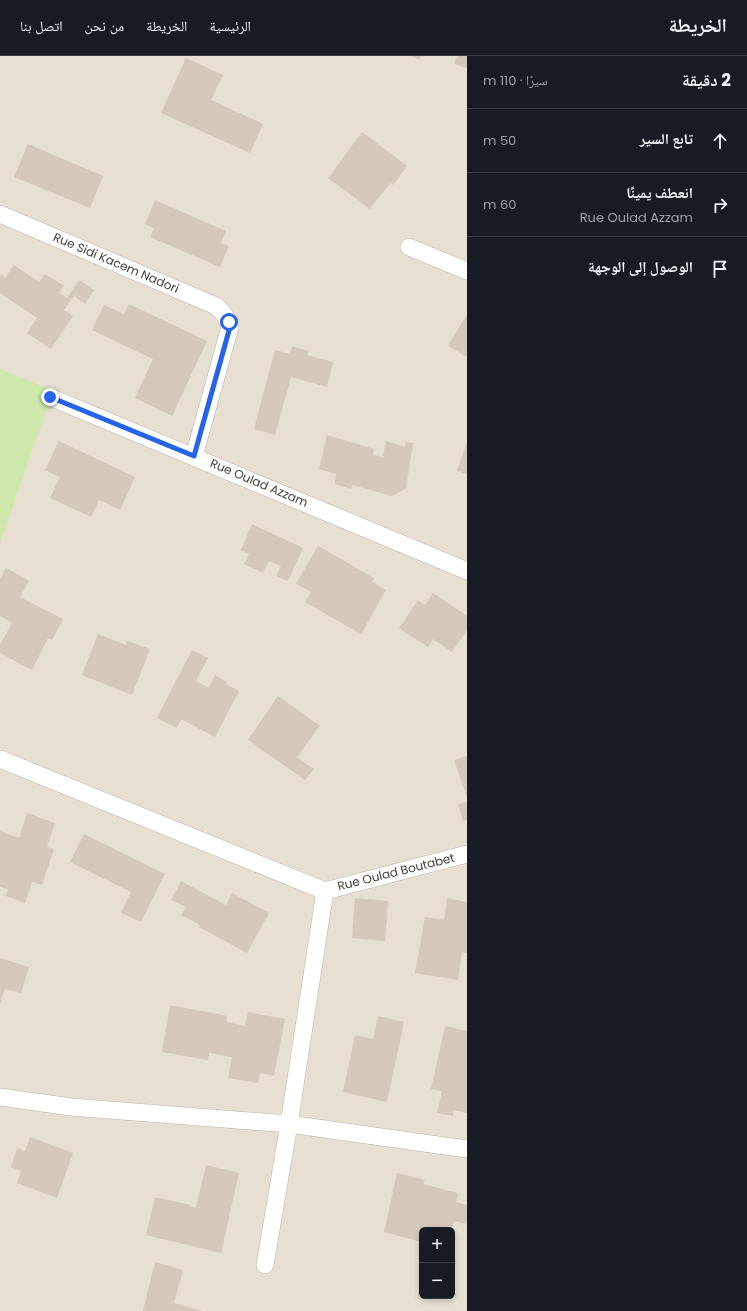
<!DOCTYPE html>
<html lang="ar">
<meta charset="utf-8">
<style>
:root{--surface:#171b24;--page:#20242c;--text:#f1f3f6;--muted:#9ea1a6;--line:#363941}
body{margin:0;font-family:Poppins,"Noto Naskh Arabic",sans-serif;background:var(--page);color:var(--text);direction:rtl}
.controls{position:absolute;right:12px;bottom:12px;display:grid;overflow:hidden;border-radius:6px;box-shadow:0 2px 6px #0003}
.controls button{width:36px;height:36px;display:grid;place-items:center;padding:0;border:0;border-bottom:1px solid var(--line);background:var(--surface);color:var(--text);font:20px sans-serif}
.stop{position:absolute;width:12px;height:12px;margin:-9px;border:3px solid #2563eb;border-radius:50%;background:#fff}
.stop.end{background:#2563eb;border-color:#fff;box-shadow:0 1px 4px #0008}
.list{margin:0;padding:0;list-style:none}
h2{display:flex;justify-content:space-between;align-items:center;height:52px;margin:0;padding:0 16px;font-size:17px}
h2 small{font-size:13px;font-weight:400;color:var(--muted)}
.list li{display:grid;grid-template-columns:26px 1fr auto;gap:12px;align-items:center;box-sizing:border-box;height:64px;padding:0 16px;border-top:1px solid var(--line)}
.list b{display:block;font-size:15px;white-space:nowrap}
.list p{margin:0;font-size:13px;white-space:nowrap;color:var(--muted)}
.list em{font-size:13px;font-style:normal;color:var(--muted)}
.icon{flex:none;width:22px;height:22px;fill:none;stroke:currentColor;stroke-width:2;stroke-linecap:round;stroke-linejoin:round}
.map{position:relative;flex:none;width:467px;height:1255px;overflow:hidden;direction:ltr}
header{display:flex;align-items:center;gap:24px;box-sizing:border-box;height:56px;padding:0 20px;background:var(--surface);border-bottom:1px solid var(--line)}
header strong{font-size:19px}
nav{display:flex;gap:22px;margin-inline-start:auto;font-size:14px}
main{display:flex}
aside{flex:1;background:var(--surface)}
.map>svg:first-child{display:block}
.residential{fill:#e6dfd2;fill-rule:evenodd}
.green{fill:#cfe8ac}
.building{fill:#d4c9ba}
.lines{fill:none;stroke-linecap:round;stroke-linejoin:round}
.street-casing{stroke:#beb5a7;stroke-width:18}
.street{stroke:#fff;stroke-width:17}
.route{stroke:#2563eb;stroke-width:5}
.labels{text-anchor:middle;stroke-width:3;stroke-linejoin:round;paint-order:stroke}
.street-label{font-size:12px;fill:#453d34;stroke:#fff}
</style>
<header>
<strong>الخريطة</strong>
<nav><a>الرئيسية</a><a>الخريطة</a><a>من نحن</a><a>اتصل بنا</a></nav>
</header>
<main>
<aside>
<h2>2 دقيقة<small>سيرًا · 110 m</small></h2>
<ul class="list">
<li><svg class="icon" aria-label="ahead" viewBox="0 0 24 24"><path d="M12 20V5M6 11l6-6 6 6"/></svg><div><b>تابع السير</b></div><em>50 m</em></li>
<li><svg class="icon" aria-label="right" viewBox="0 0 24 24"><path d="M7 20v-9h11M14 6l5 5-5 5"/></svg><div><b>انعطف يمينًا</b><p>Rue Oulad Azzam</p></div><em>60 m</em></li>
<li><svg class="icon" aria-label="arrive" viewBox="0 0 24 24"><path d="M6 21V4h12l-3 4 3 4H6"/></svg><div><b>الوصول إلى الوجهة</b></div></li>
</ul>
</aside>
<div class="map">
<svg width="467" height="1255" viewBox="0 0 467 1255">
<rect width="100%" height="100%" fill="#f2eee4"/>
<path class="residential" d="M0 0H467V1255H0ZM422 1174H452V1240H422Z"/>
<path class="green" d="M0 313 53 335 0 487Z"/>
<path class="building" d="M412 0H421L419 4Z
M457 0H467V12L454 8Z
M186 2 223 19 211 44 263 68 250 97 161 57Z
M362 76 407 110 393 129 390 127 370 153 328 122Z
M28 88 103 120 90 152 14 121Z
M155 144 226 175 221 187 229 190 220 211 150 181 154 172 145 168Z
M14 209 39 226 45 218 64 230 59 237 67 242 79 224 94 234 85 248 74 240 64 254 73 260 51 293 27 277 37 262 0 237V218L5 222Z
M129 248 207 285 172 360 135 342 153 303 92 274 104 249 124 258Z
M467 258V301L448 290Z
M292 290 309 295 307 299 333 306 327 331 291 321 275 379 254 373 275 294 290 298Z
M327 379 374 393 373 399 383 401 386 385 405 391 406 386 413 387 406 432 392 440 352 429 351 433 335 428 336 418 319 413Z
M59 385 135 421 120 454 99 444 91 461 50 442 60 421 45 414Z
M467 386V418L457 415Z
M252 468 303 492 288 525 276 520 281 510 269 505 263 517 244 508 249 498 241 494Z
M318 490 374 522 372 526 386 534 361 578 305 546 311 536 296 528Z
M6 512 29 525 20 541 63 563 52 584 48 582 32 614 0 597V589L12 567 0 560V523Z
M433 537 467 560V574L452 596 433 583 428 591 399 572 418 544 425 549Z
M98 578 126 589 127 585 150 593 132 639 82 619Z
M192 594 208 602 196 625 209 632 215 619 227 626 226 628 239 635 215 681 181 663 177 672 157 662Z
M278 640 320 670 297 701 314 713 305 724 248 684Z
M467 700V741L454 704Z
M467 746V764L463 765 458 748Z
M27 757 55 767 47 791 54 793 42 829 32 826 25 847 6 840 8 833 0 831V775L19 782Z
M84 778 165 818 141 866 121 857 131 836 70 806Z
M181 825 226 849 232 837 269 857 247 897 199 871 200 869 181 859 186 851 171 844Z
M355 842 388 845 385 885 352 882Z
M447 842 467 846V897L462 896 458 924 415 917 425 861 444 864Z
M0 902 29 911 21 937 5 933 0 947Z
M170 949 227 960 226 966 245 970 248 956 285 963 274 1020 260 1017 258 1027 228 1022 232 1001 209 997 208 1004 162 996Z
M378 960 404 966 387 1046 343 1036 355 979 373 983Z
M445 970 467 975V1057L454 1054 453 1060 437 1057 442 1035 431 1033Z
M30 1081 73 1097 57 1142 17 1127 21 1115 11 1111 17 1092 25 1095Z
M206 1109 239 1117 221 1197 146 1179 155 1141 190 1149 189 1150 196 1152Z
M397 1117 425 1124 423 1128 458 1137 456 1146 467 1149V1168L454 1165 452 1174H422V1186L384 1176Z
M155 1206 183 1214 174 1247 202 1255H143Z"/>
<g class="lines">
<g class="street-casing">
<path id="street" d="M0 158 216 250C223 256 228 262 230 271L194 400
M409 191 467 215
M50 341 467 515
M0 703 325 835
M325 835 467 798
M0 1041 71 1051 289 1068 467 1093
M265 1209 289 1068 325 835"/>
</g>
<use href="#street" class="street"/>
</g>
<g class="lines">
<path class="route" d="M50 341 194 400 230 271 229 266"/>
</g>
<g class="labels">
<g class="street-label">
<text transform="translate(116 207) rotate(23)" y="4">Rue Sidi Kacem Nadori</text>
<text transform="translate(259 427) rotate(23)" y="4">Rue Oulad Azzam</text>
<text transform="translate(396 816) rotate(-14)" y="4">Rue Oulad Boutabet</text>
</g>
</g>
</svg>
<div class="controls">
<button>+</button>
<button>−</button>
</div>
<div class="stop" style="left:229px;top:266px"></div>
<div class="stop end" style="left:50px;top:341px"></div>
</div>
</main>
